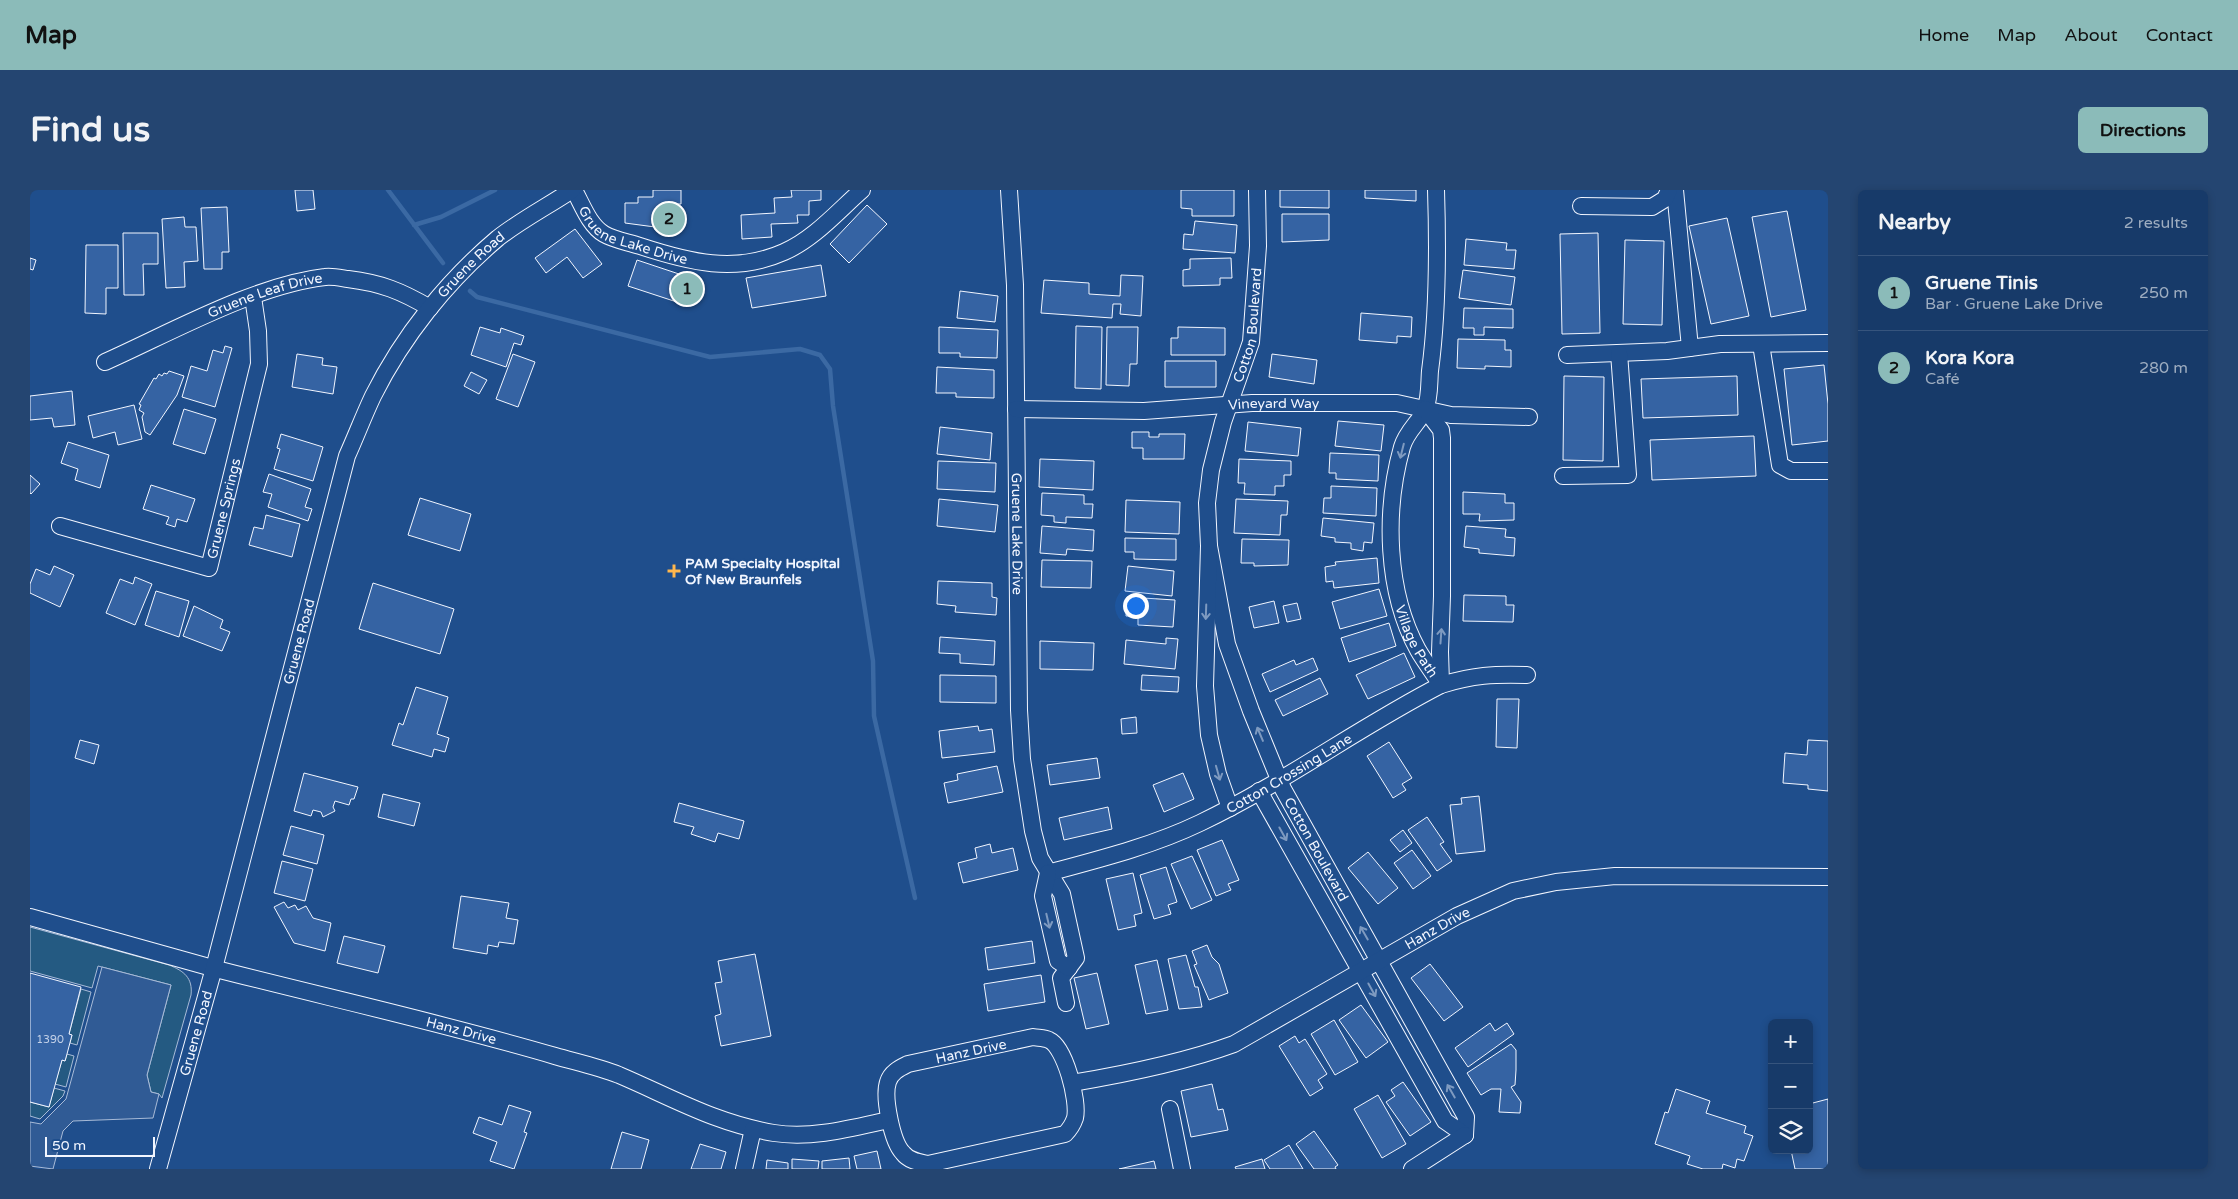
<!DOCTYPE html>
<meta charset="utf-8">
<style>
:root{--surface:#173a69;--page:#244571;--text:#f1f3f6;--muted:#9eadc0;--line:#36547d;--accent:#8bbbb9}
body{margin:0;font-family:"Varela Round",sans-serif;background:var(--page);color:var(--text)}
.controls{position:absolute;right:15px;bottom:15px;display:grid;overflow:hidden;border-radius:8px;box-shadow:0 2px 8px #0003}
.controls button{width:45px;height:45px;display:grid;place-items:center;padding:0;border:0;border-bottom:1px solid var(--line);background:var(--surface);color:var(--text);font:25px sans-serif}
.scale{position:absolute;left:15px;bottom:12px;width:110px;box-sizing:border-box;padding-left:5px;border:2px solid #f2f6ff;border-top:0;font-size:14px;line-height:18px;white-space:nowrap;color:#f2f6ff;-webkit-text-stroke:4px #1f4e8c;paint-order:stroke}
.you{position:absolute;left:1105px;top:415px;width:18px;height:18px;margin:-12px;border:4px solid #fff;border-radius:50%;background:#1a73e8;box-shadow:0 0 0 8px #1a73e833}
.badge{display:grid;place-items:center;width:32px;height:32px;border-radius:50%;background:var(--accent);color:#111;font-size:16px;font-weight:700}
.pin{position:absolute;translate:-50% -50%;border:2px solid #fff;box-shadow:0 1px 5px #0006}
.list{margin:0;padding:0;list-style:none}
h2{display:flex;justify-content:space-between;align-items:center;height:65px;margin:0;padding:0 20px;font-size:21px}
h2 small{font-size:16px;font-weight:400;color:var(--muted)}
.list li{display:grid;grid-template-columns:32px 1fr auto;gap:15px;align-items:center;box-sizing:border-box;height:75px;padding:0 20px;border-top:1px solid var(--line)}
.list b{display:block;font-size:19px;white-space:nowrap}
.list p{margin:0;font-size:16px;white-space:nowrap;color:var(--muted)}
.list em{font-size:16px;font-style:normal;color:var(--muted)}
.icon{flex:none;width:28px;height:28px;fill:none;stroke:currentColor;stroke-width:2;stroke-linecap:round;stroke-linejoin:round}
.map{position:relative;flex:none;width:1798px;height:979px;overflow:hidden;border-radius:8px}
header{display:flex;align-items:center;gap:30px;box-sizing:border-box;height:70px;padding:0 25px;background:var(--accent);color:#111}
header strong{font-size:24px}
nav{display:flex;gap:28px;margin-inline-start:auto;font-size:18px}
.intro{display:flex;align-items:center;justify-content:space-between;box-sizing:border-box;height:120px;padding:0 30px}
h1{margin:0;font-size:35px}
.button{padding:12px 22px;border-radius:8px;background:var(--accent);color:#111;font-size:18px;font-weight:700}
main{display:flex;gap:30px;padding:0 30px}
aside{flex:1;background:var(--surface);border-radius:8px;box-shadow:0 2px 8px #0003}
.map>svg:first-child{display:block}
.green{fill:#245a82;stroke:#a8bbd7}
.parking{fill:#305b95;stroke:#a8bbd7}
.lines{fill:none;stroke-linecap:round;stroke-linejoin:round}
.stream{stroke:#3b69a3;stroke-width:4.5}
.building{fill:#3563a3;stroke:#f2f6ff}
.minor-casing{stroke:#f2f6ff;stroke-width:18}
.minor{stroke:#1f4e8c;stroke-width:16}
.oneway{stroke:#7e9ac0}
.poi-dot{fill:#ffb74d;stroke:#1f4e8c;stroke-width:2}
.labels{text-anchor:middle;stroke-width:4;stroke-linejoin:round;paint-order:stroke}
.number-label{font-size:11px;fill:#c3d1e8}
.street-label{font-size:14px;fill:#f2f6ff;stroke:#1f4e8c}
.poi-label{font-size:14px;font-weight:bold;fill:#f2f6ff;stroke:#1f4e8c;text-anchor:start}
</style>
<header>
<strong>Map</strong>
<nav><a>Home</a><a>Map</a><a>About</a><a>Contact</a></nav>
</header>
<div class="intro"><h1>Find us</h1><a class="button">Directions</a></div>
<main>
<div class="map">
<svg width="1798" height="979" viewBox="0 0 1798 979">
<rect width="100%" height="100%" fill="#1f4e8c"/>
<path class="green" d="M0 737 139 775C154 781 163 788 161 805L132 908 129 904 121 902 117 885 141 795 68 776 62 798 0 781Z
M51 799 61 802 47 855 40 853 42 845 39 844Z
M37 864 44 866 36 897 25 894 32 870 35 871Z
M24 898 35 901 33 906 10 929 0 926V912L19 917Z"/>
<path class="parking" d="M72 777 141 795 117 885 121 902 129 904 123 928 43 931 33 941 23 979 0 976V932L11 934 36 909Z"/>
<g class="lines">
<path class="stream" d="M358 0 413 73
M384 35 411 27 465 0
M440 101 447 107 680 167 770 159 790 165 800 179 803 216 843 471 844 526 885 708"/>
</g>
<path class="building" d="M265 0H283L285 19 267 21Z
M623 0H651V14H646L645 41 625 40V37L595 33V13H608V7H623Z
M761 0H791V10L779 11V25H767L768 33 741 34 742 47 712 49 711 25 745 23 744 8 762 7Z
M1151 0H1204V26H1162V19L1151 18Z
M1250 0H1299V18L1250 17Z
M1335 0H1386V11L1335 8Z
M837 15 857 34 819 73 800 54Z
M197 17 199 62H192V79H174L171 18Z
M1757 21 1776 120 1741 127 1722 27Z
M1252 24H1299V50L1252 52Z
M154 27 155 37H166L168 71 154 72 155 97 136 98 132 29Z
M1697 28 1719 126 1681 134 1659 36Z
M1165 31 1207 35 1205 63 1153 59 1154 44 1163 45Z
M545 39 572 74 553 88 537 67 516 83 505 68Z
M93 43H128V74H113L114 105H94Z
M1568 43 1570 143 1532 144 1530 44Z
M1436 49 1477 53 1476 60H1486L1484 79 1434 75Z
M1595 50 1634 51 1632 135 1593 134Z
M56 55H88V98H76V124L55 123Z
M0 68 6 70 3 80 0 79Z
M1201 68 1202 88H1190V95L1153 96V80L1160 79V69Z
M607 70 667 90 659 116 598 96Z
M791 75 796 106 722 118 716 88Z
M1433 80 1485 87 1481 115 1429 108Z
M1091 85 1113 86 1111 126 1090 124 1091 114H1083L1082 128 1011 123 1014 90 1059 93V104L1090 106Z
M930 101 968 106 965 132 927 128Z
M1434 118 1483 119V138L1454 137V145H1444V138H1433Z
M1331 123 1382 127 1381 147 1367 146V153L1329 150Z
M1046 136 1072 137 1071 199 1045 198Z
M450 137 470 143 471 138 494 146 491 155 484 153 476 177 441 165Z
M909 137 968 140 967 168 930 167V163H909Z
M1077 137H1108L1107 174H1100L1099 196 1076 195Z
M1148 137 1195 138V165H1141V148H1148Z
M1428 149 1475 150V160H1481V177L1455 176V179L1427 178Z
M195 156 202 158 185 217 152 207 161 176 177 181 183 160 193 163Z
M267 164 293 168 292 175 307 177 303 204 262 197Z
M483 164 505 172 488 217 466 209Z
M1242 164 1287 170 1284 194 1239 187Z
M1135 171H1186V197H1135Z
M1794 175 1798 214V251L1762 255 1754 179Z
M907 177 964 180V208L926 207V203H906Z
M139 181 154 186 147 205 120 245 115 242 112 227 114 223 109 220 111 215 109 214 124 188 126 189 129 184 132 186 134 183 137 184Z
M441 182 457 190 449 204 434 196Z
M1534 186 1574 187 1573 271 1533 270Z
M1707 186 1708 225 1613 228 1611 189Z
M42 201 45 235 24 237 22 228 0 230V206Z
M104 215 112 249 88 255 85 242 63 248 58 226Z
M154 219 186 229 175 264 143 254Z
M1308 231 1354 235 1351 261 1305 256Z
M1218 232 1271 238 1268 266 1215 261Z
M910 237 962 243 960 270 907 264Z
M1102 242H1119V247H1129V244H1155L1154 269H1113V258H1102Z
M251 244 293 257 283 291 244 279 250 259 247 258Z
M1724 246 1726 286 1622 290 1620 250Z
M38 252 79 265 70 298 45 290 48 279 31 273Z
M1300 263 1349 265 1348 291 1306 289V283H1299Z
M1010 269 1064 271 1063 300 1009 297Z
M1209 269 1261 271V285H1254V296H1245V305L1214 304 1215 293H1208Z
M908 271 966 273 965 302 907 299Z
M239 284 281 299 275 317 282 319 278 331 238 317 242 304 233 302Z
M0 285 10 294 1 304 0 303Z
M121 295 165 309 157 332 147 329 145 337 136 334 139 327 113 319Z
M1301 296 1347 298 1346 326 1293 323 1294 308H1301Z
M1433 302 1475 304V313H1484V330L1449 331 1450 324H1433Z
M1012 303 1054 305V314H1063L1062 328 1036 327V333L1024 332V326L1011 325Z
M390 308 441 324 430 361 378 345Z
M909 309 968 315 965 342 907 336Z
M1206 309 1258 311 1257 325H1251L1250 345 1204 343Z
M1096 310 1150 312 1149 344 1095 342Z
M236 325 270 334 262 367 219 355 224 337 233 339Z
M1293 328 1344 333 1342 353 1334 352 1333 361 1321 359V353L1305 352V348L1291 346Z
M1012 336 1064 340 1063 361 1037 359 1036 365 1010 363Z
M1436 336 1476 339 1475 347 1485 348 1484 366 1449 363V359L1434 357Z
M1095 348 1146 349V370L1104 369V362H1095Z
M1212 349 1259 350 1258 375 1224 376V373H1211Z
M1347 368 1349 393 1304 398 1303 391 1296 392 1295 377 1306 375 1305 372Z
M1012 370 1062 371 1061 398 1011 397Z
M24 376 44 385 30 417 0 403V394L6 379 20 385Z
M1098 376 1144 381 1142 406 1095 401Z
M105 387 122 394 105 435 76 423 90 389 103 394Z
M908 391 962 393V407L967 408 966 425 925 422 926 416 907 414Z
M343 393 424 419 410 464 329 439Z
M1349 399 1357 426 1310 439 1302 412Z
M126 401 159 411 149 447 115 435Z
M1434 405 1476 406V415H1484L1483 432 1433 431Z
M1097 407 1145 410 1143 437 1108 435V426H1096Z
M1244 411 1249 433 1224 438 1219 417Z
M1267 413 1271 429 1257 432 1253 416Z
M164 416 193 430 190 438 200 442 192 461 153 446Z
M1359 433 1366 456 1319 472 1311 448Z
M910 447 965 451 964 475 930 473V464L909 463Z
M1136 448 1148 449 1145 479 1094 474 1096 450 1136 454Z
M1010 451 1064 453 1063 480 1010 479Z
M1374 463 1385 487 1338 509 1326 485Z
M1283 468 1288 480 1240 502 1232 484 1264 470 1266 475Z
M910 485 966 486V513L910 512Z
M1112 485 1149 487 1148 502 1111 500Z
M1290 488 1298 504 1253 526 1245 510Z
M386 497 418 507 407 544 419 548 415 562 404 559 402 567 362 555 369 533 373 535Z
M1467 509H1489L1487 558 1466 557Z
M1106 527 1107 543 1092 544 1091 529Z
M948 536 949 541 962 539 965 562 912 568 909 541Z
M50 550 69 555 64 574 45 568Z
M1778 550 1798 551V601L1778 599V595L1753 593 1755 563 1777 565Z
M1359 552 1382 588 1372 594 1376 600 1363 608 1337 566Z
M1067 568 1070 588 1020 595 1017 575Z
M967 576 973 602 918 613 914 593 928 590 927 584Z
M274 583 328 597 324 609H321L319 615 305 611 303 617 305 621 293 627 291 622 283 620 281 626 264 621Z
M1153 583 1164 609 1134 622 1123 595Z
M353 604 390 613 384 636 348 627Z
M1449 606 1455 661 1426 664 1420 615 1432 614 1431 608Z
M649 613 714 631 709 649 688 643 685 652 661 644 664 637 644 632Z
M1078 617 1082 639 1034 650 1029 628Z
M1397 627 1414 652 1410 654 1422 671 1407 681 1378 640Z
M261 636 294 645 287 674 253 665Z
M1373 640 1382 653 1370 662 1360 650Z
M1192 650 1209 690 1198 694 1201 700 1186 706 1167 660Z
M960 654 962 663 983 658 988 680 933 693 928 673 947 668 945 658Z
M1382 660 1401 686 1383 699 1364 673Z
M1338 662 1368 698 1348 714 1318 678Z
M1162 666 1182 710 1161 719 1141 674Z
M252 671 283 679 275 711 244 703Z
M1136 677 1147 712 1138 715 1141 724 1124 729 1110 685Z
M1103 683 1112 723 1104 725 1106 736 1088 740 1076 689Z
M431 706 479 713 476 728 488 730 484 754 469 752 468 757 458 755 457 764 423 758Z
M254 712 258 718 265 715 268 720 276 716 283 728 301 733 295 761 264 753 244 717Z
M314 746 355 756 348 783 307 773Z
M1002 751 1005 773 958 780 955 758Z
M1177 755 1182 767 1189 774 1198 803 1179 810 1164 775 1167 774 1162 761Z
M725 764 741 846 691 856 685 826 691 824 685 793 692 792 688 771Z
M1156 765 1165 797H1168L1172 817 1149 819 1138 769Z
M1127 770 1138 820 1116 824 1105 775Z
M1400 774 1433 817 1414 831 1381 788Z
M0 783 51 797 39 844 42 845 37 864 35 871 32 870 19 917 0 912Z
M1067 783 1079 834 1056 839 1044 788Z
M1011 785 1015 812 958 821 954 794Z
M1331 815 1358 852 1336 868 1309 830Z
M1304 830 1328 872 1305 885 1281 844Z
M1460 833 1465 841 1477 833 1484 844 1438 877 1425 858Z
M1265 846 1269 853 1275 849 1297 884 1288 890 1293 898 1280 906 1249 856Z
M1481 854 1486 860V880L1485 895 1481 897 1491 912 1490 923 1469 922 1471 899H1461L1451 905 1437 883Z
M1373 892 1401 932 1380 946 1356 912 1365 906 1361 900Z
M1182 894 1188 920 1193 919 1198 940 1161 947 1151 901Z
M1646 899 1680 911 1676 923 1716 936 1714 943 1723 946 1714 971 1707 969 1705 978 1693 974 1692 979H1673L1657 974 1660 966 1625 954 1635 922 1638 923Z
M1348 905 1376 954 1352 968 1324 919Z
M1798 909V979H1765L1761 960H1779V914Z
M479 915 501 922 494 942 497 943 484 979 460 971 467 952 443 943 449 927 472 935Z
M1284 941 1308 975 1305 977 1306 979H1284L1266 954Z
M592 942 619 950 611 979H581Z
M670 954 696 962 691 979H661Z
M1259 955 1273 979H1240L1234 970Z
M847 961 851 979H827L824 966Z
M819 968 820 979H792V971Z
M762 969 789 971 788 979H762Z
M1232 969 1235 979H1206L1205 977Z
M737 970 758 973V979H736Z
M1124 971 1126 979H1089Z"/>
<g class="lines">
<g class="minor-casing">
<g id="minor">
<path id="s1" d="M544 0C552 14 559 35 574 44 584 50 598 52 610 56 659 72 705 84 754 62 784 49 808 21 832 0"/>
<path id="s2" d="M979 0 985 95 989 520 992 569 1003 641 1010 668 1032 704 1046 768 1031 788 1036 813"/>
<path id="s3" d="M1406 0C1408 61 1408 121 1400 181 1399 192 1400 209 1395 219 1390 232 1377 240 1372 257 1354 321 1356 402 1388 460 1395 472 1404 484 1411 495"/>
<path d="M1645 0 1660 158"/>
<path d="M1551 16 1622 17 1635 9 1639 0"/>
<path d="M1731 154 1750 275 1761 281H1798"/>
<path d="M1537 165 1637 161 1690 154 1798 153"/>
<path id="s4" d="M75 172C140 143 225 95 295 87 302 86 311 88 318 89 351 93 371 101 400 118"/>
<path id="s5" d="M986 219 1114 221 1222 213H1367L1421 225 1499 227"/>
<path d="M1395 219 1411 240 1412 248V406L1410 462 1411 493"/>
<path d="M1533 286 1598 285 1589 163"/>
<path id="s6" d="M30 336 179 378 229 174 228 141 223 107"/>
<path id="s7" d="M1179 356 1197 454 1221 521 1253 599 1436 927 1435 945"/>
<path d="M1229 601 1415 931 1435 945"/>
<path id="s8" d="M1200 618 1188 584 1179 545 1175 496 1179 356 1177 313 1181 280 1193 232 1221 152 1228 56 1227 0"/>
<path id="s9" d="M1018 683C1070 669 1122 656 1170 633 1254 593 1329 537 1411 495 1443 485 1464 484 1497 485"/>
<path d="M1018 683 1013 706 1028 771 1039 778"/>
<path id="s10" d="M0 727C62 744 124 762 186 779 299 808 413 833 525 866 546 872 569 877 589 885 643 908 685 933 744 943 782 949 822 938 859 930"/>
<path d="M1003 847C1008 848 1015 848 1019 850 1035 857 1049 911 1045 928 1043 934 1039 940 1035 944L898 974C889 972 879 971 873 963 862 952 853 907 858 892 861 882 870 878 878 874Z"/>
<path id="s11" d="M1042 893C1096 884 1152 873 1204 854L1427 726 1483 701 1526 692 1585 686 1798 687"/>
<path d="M1140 919 1152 979"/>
<path id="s12" d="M128 979 184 778 317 266C326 246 334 225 343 206 373 146 417 91 468 48 491 30 518 16 542 0"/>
<path d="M714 979 723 939"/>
<path d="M1382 979 1435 945"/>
</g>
</g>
<use href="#minor" class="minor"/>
</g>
<defs><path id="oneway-shaft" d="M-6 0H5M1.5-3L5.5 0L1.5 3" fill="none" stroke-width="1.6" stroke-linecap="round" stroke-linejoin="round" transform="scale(1.25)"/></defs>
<g class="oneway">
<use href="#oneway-shaft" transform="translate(1372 261) rotate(104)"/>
<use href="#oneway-shaft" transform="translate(1176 422) rotate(92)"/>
<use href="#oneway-shaft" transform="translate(1411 446) rotate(-86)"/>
<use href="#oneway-shaft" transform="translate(1230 544) rotate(-113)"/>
<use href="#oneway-shaft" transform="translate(1188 583) rotate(74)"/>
<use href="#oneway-shaft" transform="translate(1253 644) rotate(61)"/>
<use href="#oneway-shaft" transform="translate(1018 731) rotate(77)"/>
<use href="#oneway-shaft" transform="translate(1334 743) rotate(-120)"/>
<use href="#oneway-shaft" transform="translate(1342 800) rotate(61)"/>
<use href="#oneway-shaft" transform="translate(1421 901) rotate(-120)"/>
</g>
<path class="poi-dot" d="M641.5 373.5h5v5h5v5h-5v5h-5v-5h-5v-5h5z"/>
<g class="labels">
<g class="number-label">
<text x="20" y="853">1390</text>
</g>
<g class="street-label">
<text dy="5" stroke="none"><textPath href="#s1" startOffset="80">Gruene Lake Drive</textPath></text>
<text dy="5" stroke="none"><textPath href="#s12" startOffset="968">Gruene Road</textPath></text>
<text dy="5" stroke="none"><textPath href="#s4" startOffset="174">Gruene Leaf Drive</textPath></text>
<text dy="5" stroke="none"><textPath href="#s8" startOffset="492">Cotton Boulevard</textPath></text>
<text dy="5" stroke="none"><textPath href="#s5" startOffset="258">Vineyard Way</textPath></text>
<text dy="5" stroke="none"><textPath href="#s6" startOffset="216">Gruene Springs</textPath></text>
<text dy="5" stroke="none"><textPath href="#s2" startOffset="344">Gruene Lake Drive</textPath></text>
<text dy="5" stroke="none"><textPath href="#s3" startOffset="464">Village Path</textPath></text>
<text dy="5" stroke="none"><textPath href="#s12" startOffset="546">Gruene Road</textPath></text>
<text dy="5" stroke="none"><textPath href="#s9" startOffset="262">Cotton Crossing Lane</textPath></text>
<text dy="5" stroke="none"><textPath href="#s7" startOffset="324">Cotton Boulevard</textPath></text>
<text dy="5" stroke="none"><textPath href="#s11" startOffset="401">Hanz Drive</textPath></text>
<text dy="5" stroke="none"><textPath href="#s10" startOffset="446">Hanz Drive</textPath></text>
<text dy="5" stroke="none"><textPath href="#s12" startOffset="141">Gruene Road</textPath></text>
<text transform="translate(941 861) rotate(-12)" y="5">Hanz Drive</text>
</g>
<g class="poi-label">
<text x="655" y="378">PAM Specialty Hospital<tspan x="655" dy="16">Of New Braunfels</tspan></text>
</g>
</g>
</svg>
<div class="controls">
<button>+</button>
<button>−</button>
<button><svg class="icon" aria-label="layers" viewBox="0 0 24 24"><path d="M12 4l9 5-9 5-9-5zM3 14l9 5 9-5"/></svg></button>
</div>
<div class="scale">50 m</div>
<div class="you"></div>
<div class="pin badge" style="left:657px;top:99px">1</div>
<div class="pin badge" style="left:639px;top:29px">2</div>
</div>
<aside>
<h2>Nearby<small>2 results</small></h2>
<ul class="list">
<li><span class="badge">1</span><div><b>Gruene Tinis</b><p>Bar · Gruene Lake Drive</p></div><em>250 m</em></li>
<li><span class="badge">2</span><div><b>Kora Kora</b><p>Café</p></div><em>280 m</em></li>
</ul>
</aside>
</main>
